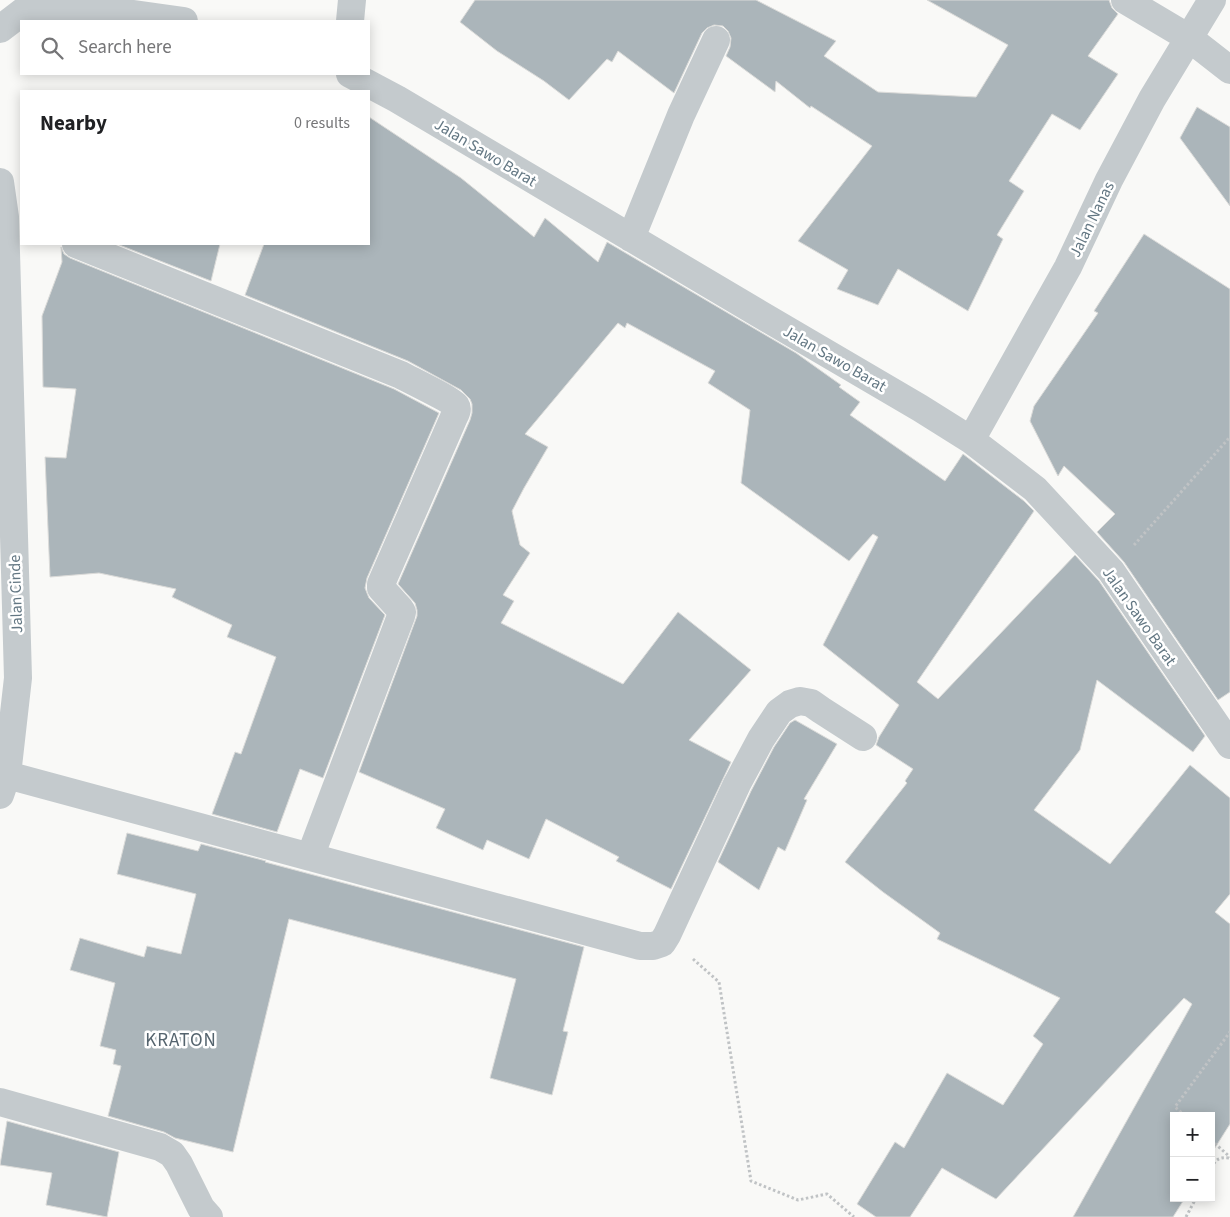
<!DOCTYPE html>
<meta charset="utf-8">
<style>
:root{--surface:#fff;--page:#f6f6f6;--text:#202124;--muted:#757577;--line:#e0e0e0}
body{margin:0;font-family:"Source Sans 3",sans-serif;background:var(--page);color:var(--text)}
.controls{position:absolute;right:15px;bottom:15px;display:grid;overflow:hidden;border-radius:0px;box-shadow:0 2px 12px #0003}
.controls button{width:45px;height:45px;display:grid;place-items:center;padding:0;border:0;border-bottom:1px solid var(--line);background:var(--surface);color:var(--text);font:25px sans-serif}
.list{margin:0;padding:0;list-style:none}
h2{display:flex;justify-content:space-between;align-items:center;height:65px;margin:0;padding:0 20px;font-size:21px}
h2 small{font-size:16px;font-weight:400;color:var(--muted)}
.icon{flex:none;width:28px;height:28px;fill:none;stroke:currentColor;stroke-width:2;stroke-linecap:round;stroke-linejoin:round}
.map{position:relative;flex:none;width:1230px;height:1217px;overflow:hidden}
.search{position:absolute;background:var(--surface);box-shadow:0 2px 12px #0003;left:20px;top:20px;width:350px;height:55px;display:flex;align-items:center;gap:12px;box-sizing:border-box;padding:0 18px;border-radius:0px;color:var(--muted);font-size:19px}
.panel{position:absolute;background:var(--surface);box-shadow:0 2px 12px #0003;left:20px;top:90px;width:350px;height:155px;border-radius:0px}
.map>svg:first-child{display:block}
.building{fill:#abb5ba;stroke:#dbdbd9}
.lines{fill:none;stroke-linecap:round;stroke-linejoin:round}
.path{stroke:#c0c3c5;stroke-width:3;stroke-dasharray:2.5 2.5;stroke-linecap:butt}
.street{stroke:#c4cacd;stroke-width:28}
.labels{text-anchor:middle;stroke-width:5;stroke-linejoin:round;paint-order:stroke}
.street-label{font-size:16px;fill:#637783;stroke:#fff}
.quarter-label{font-size:19px;letter-spacing:1px;fill:#55646e;stroke:#fff}
</style>
<div class="map">
<svg width="1230" height="1217" viewBox="0 0 1230 1217">
<rect width="100%" height="100%" fill="#f9f9f7"/>
<path class="building" d="M475 0H756L836 41 824 56 878 92 976 97 1008 45 927 0H1109L1112 8 1118 14 1088 56 1118 74 1080 130 1052 114 1009 181 1024 191 997 235 1003 239 968 311 898 269 878 305 837 289 848 270 798 241 872 146 811 106 810 108 776 81 775 92 726 56 730 47 731 38 728 31 723 26 714 25 707 28 702 33 674 93 618 51 612 62 607 59 569 100 544 81 497 51 460 22Z
M1197 107 1230 127V206L1180 138Z
M369 117 461 178 534 237 545 218 598 262 607 242 796 353 841 385 839 387 860 402 850 415 945 481 963 454 1024 501 1034 511 917 682 938 699 1075 555 1099 581 1205 736 1193 752 1097 680 1080 750 1034 810 1110 864 1190 765 1230 798V894L1215 912 1230 924V1124L1211 1154V1116H1174V1198H1185L1173 1217H1073L1192 1004 1184 998 996 1199 942 1168 910 1217H876L857 1204 895 1142 904 1148 947 1073 1003 1105 1043 1044 1033 1036 1060 998 937 939 940 933 883 892 845 862 907 783 905 781 913 769 876 745 879 737 899 705 823 645 878 537 873 534 849 561 741 483 750 410 708 383 715 371 627 323 625 328 618 323 525 434 548 447 524 488 512 511 520 545 530 553 503 595 514 601 501 623 623 684 678 612 751 670 689 740 731 762 671 889 616 861 619 857 546 819 529 859 487 840 483 850 436 828 445 809 359 772 417 616V610L415 603 398 584 470 420 472 413V404L470 399 461 390 408 361 245 295 264 244H369Z
M1144 234 1230 289V692L1218 700 1124 562 1097 532 1115 514 1064 466 1058 476 1030 421 1034 406 1098 313 1094 311Z
M117 244H220L211 281Z
M61 247 64 254 70 258 394 389 439 413 367 578 365 588 369 598 385 615 323 778 300 769 277 832 212 814 235 752 241 754 276 657 227 637 232 625 172 597 176 589 99 573 50 577 45 457 66 458 76 389 43 387 42 316 62 262Z
M795 720 837 744 804 799 807 800 785 851 778 847 759 890 718 862 751 791 774 747 790 723Z
M127 833 198 851 201 844 266 861 265 862 584 947 563 1031 568 1032 552 1095 490 1078 516 979 289 919 233 1152 175 1138 164 1132 108 1116 121 1066 113 1064 116 1050 100 1046 115 983 70 970 80 938 144 957 147 946 181 954 196 894 117 874Z
M7 1121 119 1152 107 1217 46 1205 52 1173 0 1165Z"/>
<g class="lines">
<path class="path" d="M1134 545 1230 437
M693 959 719 982 751 1181 798 1200 827 1194 854 1217
M1185 1116 1175 1107 1230 1032
M1211 1140 1230 1157
M1211 1168C1216 1159 1219 1157 1229 1158
M1186 1217 1196 1198"/>
<path class="street" d="M1125 0 1189 38 1230 70
M350 21 352 0
M0 29 25 10H104L184 21
M350 74 397 99 758 313 920 408 971 440 1035 489 1111 571 1230 745
M0 182 5 217 18 678 7 775 0 795
M631 238 681 115 716 40
M76 244 401 375C410 380 452 400 456 406 458 409 456 413 454 417L381 584V588L400 609 402 612 401 616 310 857
M971 440 1068 267 1109 180 1152 99 1212 0
M7 775 640 946H653L662 943 667 935 737 784 761 739 779 712 790 704 800 701 811 703 821 710 863 737
M0 1102 160 1147 172 1154 179 1164 201 1208 209 1217"/>
</g>
<g class="labels">
<g class="street-label">
<text transform="translate(486 152) rotate(31)" y="6">Jalan Sawo Barat</text>
<text transform="translate(1091 219) rotate(-64)" y="6">Jalan Nanas</text>
<text transform="translate(835 358) rotate(30)" y="6">Jalan Sawo Barat</text>
<text transform="translate(15 594) rotate(-92)" y="6">Jalan Cinde</text>
<text transform="translate(1140 616) rotate(55)" y="6">Jalan Sawo Barat</text>
</g>
<g class="quarter-label">
<text x="181" y="1046">KRATON</text>
</g>
</g>
</svg>
<div class="controls">
<button>+</button>
<button>−</button>
</div>
<div class="search"><svg class="icon" aria-label="search" viewBox="0 0 24 24"><circle cx="10" cy="10" r="6"/><path d="M15 15l6 6"/></svg>Search here</div>
<section class="panel">
<h2>Nearby<small>0 results</small></h2>
<ul class="list">
</ul>
</section>
</div>
